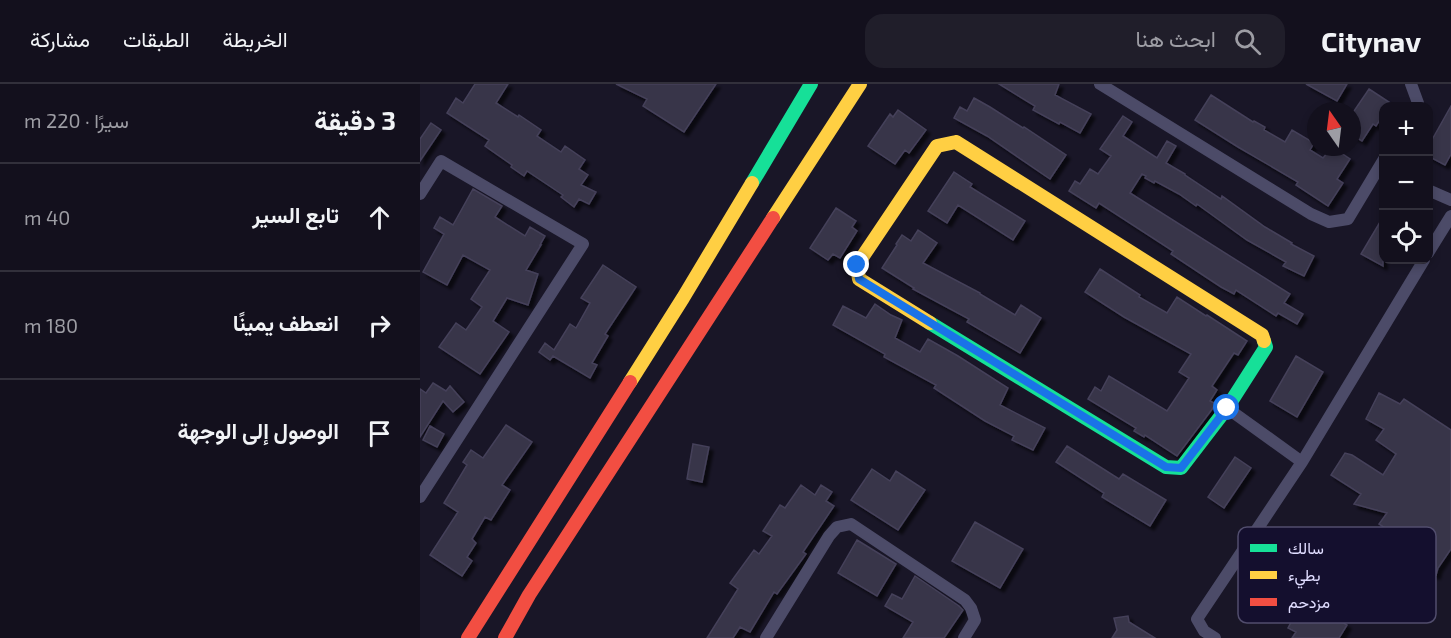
<!DOCTYPE html>
<html lang="ar">
<meta charset="utf-8">
<style>
:root{--surface:#13101d;--page:#201e2a;--text:#f1f3f6;--muted:#9d9da4;--line:#32303b}
body{margin:0;font-family:"Exo 2",Vazirmatn,sans-serif;background:var(--page);color:var(--text);direction:rtl}
.controls{position:absolute;right:18px;top:18px;display:grid;overflow:hidden;border-radius:12px;box-shadow:0 3px 9px #0003}
.controls button{width:54px;height:54px;display:grid;place-items:center;padding:0;border:0;border-bottom:2px solid var(--line);background:var(--surface);color:var(--text);font:30px sans-serif}
.compass{position:absolute;left:887px;top:18px;width:54px;height:54px;border-radius:50%;background:var(--surface);box-shadow:0 3px 9px #0003;rotate:346deg}
.stop{position:absolute;width:18px;height:18px;margin:-14px;border:4px solid #1a73e8;border-radius:50%;background:#fff}
.stop.end{background:#1a73e8;border-color:#fff;box-shadow:0 2px 6px #0008}
.list{margin:0;padding:0;list-style:none}
h2{display:flex;justify-content:space-between;align-items:center;height:78px;margin:0;padding:0 24px;font-size:26px}
h2 small{font-size:20px;font-weight:400;color:var(--muted)}
.list li{display:grid;grid-template-columns:39px 1fr auto;gap:18px;align-items:center;box-sizing:border-box;height:108px;padding:0 24px;border-top:2px solid var(--line)}
.list b{display:block;font-size:22px;white-space:nowrap}
.list em{font-size:20px;font-style:normal;color:var(--muted)}
.icon{flex:none;width:33px;height:33px;fill:none;stroke:currentColor;stroke-width:2;stroke-linecap:round;stroke-linejoin:round}
.map{position:relative;flex:none;width:1031px;height:554px;overflow:hidden;direction:ltr}
header{display:flex;align-items:center;gap:36px;box-sizing:border-box;height:84px;padding:0 30px;background:var(--surface);border-bottom:2px solid var(--line)}
header strong{font-size:28px}
nav{display:flex;gap:33px;margin-inline-start:auto;font-size:21px}
.search{width:420px;height:54px;background:var(--page);display:flex;align-items:center;gap:15px;box-sizing:border-box;padding:0 21px;border-radius:18px;color:var(--muted);font-size:22px}
main{display:flex}
aside{flex:1;background:var(--surface)}
.map>svg:first-child{display:block}
.building{fill:#383548;stroke:#45415a;stroke-width:1.5;filter:url(#shadow)}
.lines{fill:none;stroke-linecap:round;stroke-linejoin:round}
.street{stroke:#4c4b68;stroke-width:12}
.fast{stroke:#16e098;stroke-width:14}
.slow{stroke:#ffcf43;stroke-width:14}
.jam{stroke:#f24e42;stroke-width:14}
.route{stroke:#1a73e8;stroke-width:8}
.key{fill:#140f2e;stroke:#514d6d;stroke-width:1.5}
.key-label{font-size:16px;fill:#e0ddff}
</style>
<header>
<strong>Citynav</strong>
<div class="search"><svg class="icon" aria-label="search" viewBox="0 0 24 24"><circle cx="10" cy="10" r="6"/><path d="M15 15l6 6"/></svg>ابحث هنا</div>
<nav><a>الخريطة</a><a>الطبقات</a><a>مشاركة</a></nav>
</header>
<main>
<div class="map">
<svg width="1031" height="554" viewBox="0 0 1031 554">
<defs>
<filter id="shadow"><feDropShadow dx="4" dy="4" stdDeviation="1.5" flood-color="#0009"/></filter>
</defs>
<rect width="100%" height="100%" fill="#191627"/>
<path class="building" d="M55 0H88L76 19 98 33 99 31 121 46 117 52 141 68 145 62 165 76 159 85 168 91 161 101 176 108 169 120 159 115 154 123 141 113 143 111 107 87 104 92 91 83 92 81 65 62 69 56 27 29 36 14 43 19Z
M196 0H296L264 48 223 22 227 15Z
M579 0H639L635 11 671 30 660 49 640 38 639 40 613 26 615 22Z
M886 0H927L917 17Z
M949 5 975 22H963V31L956 42 953 40 942 57 932 51V30Z
M791 11 833 38 834 37 845 43 844 46 865 58 872 46 894 59 890 66 903 74 912 63 930 75 917 95 923 99 908 122 876 101 878 98 818 63 775 36Z
M554 14 570 23 603 44 604 43 646 71 630 95 567 52 534 34 540 23 547 27Z
M1031 22V70L1025 81 1008 72V63Z
M478 26 506 46 489 69 485 66 475 80 448 62 470 30 473 33Z
M703 32 712 38 703 52 737 74 747 57 756 62 746 79 765 90V91L801 115 802 112 845 143 872 159 871 160 894 172 884 192 863 182 866 178 827 156 777 120 776 122 759 110 735 97 734 99 725 94 726 92 722 90 710 109 870 210 864 219 883 230 877 240 858 229 856 232 816 206 814 210 801 203 751 170 753 167 679 119 676 124 649 107 655 97 660 100 670 85 678 90 691 72 680 65Z
M11 39 21 46 0 77V55Z
M534 88 552 100 550 103 605 137 593 156 538 121 527 139 508 127Z
M53 105 82 122 75 133 105 152 110 143 125 152 120 161H121L106 186 118 190 108 221 87 214 73 237 89 248 60 290 19 263 36 239 46 246 62 223 51 215 70 186 43 171 27 201 3 188 24 150 14 144 20 133 33 141Z
M416 124 436 137 432 143 437 147 420 174 413 170 408 176 390 164Z
M963 133V182L941 170Z
M498 146 517 159 503 179 560 209V210L595 231 601 221 621 234 600 269 547 238 549 235 493 205 494 204 462 184 477 161 476 160 482 151 491 157Z
M183 181 216 203 185 250 188 252 172 279 177 281 170 294 133 272 130 276 119 268 125 259 134 266 150 240 156 244 170 219 161 214Z
M680 185 720 211 719 213 747 229 757 213 786 232 787 231 827 257 818 271 814 269 792 302 797 306 790 317 796 320 757 372 725 351 724 353 714 347 716 344 668 315 675 303 681 307 689 292 747 327 769 294 759 288 771 270 704 233 665 208Z
M455 220 471 231 482 236 475 254 500 268 508 255 538 272 588 304 580 321 625 344 613 366 592 356 594 352 565 337 514 304 516 301 464 273 465 270 413 241 423 222 446 234Z
M876 272 903 288 877 333 850 317Z
M13 299 26 307 30 302 44 318 33 328 23 317 0 353V305L6 309Z
M959 309 980 320 984 315 1031 346V465L1018 484 1016 491 1001 487 1005 474 991 470 993 462 959 440 967 429 934 420 941 410 911 391 925 369 932 371 963 391 976 370 956 356 964 345 946 335Z
M86 341 112 358 82 401 90 406 71 436 65 433 52 455 56 459 47 473 52 477 42 492 10 471 38 428 24 419 47 381 43 378 51 366 63 374Z
M10 342 24 350 17 363 3 356Z
M273 360 289 363 282 398 267 395Z
M647 362 699 395 703 390 746 416 730 442 682 413 684 409 636 378Z
M815 373 831 384 804 424 788 413Z
M452 385 470 397 476 387 505 406 478 446 431 416Z
M381 401 395 411 401 401 412 408 406 417 414 422 383 468 386 470 357 510 354 508 330 548 320 543 313 554H287L318 505 310 499 334 466 339 470 352 452 343 447 360 421 365 424Z
M555 438 603 465 580 504 532 477Z
M437 456 476 480 457 512 418 489Z
M495 492 539 522 543 526 524 554H483L493 538 465 522 472 510 482 515Z
M914 520 926 527 920 537 927 541 919 554H872L876 548 868 544 880 522 900 534 905 526 909 529Z
M708 532 709 538 735 554H692L697 546 694 534Z"/>
<g class="lines">
<path class="street" d="M680 0 891 130 909 138 928 135 964 75
M991 0 998 19 996 22
M1008 106 1031 116
M0 110 21 77 163 160 0 413
M1008 169 1031 132
M807 324 882 378
M346 554 409 452 417 443 431 440 545 516 551 524 555 536 544 554
M795 554 784 547 777 535 882 378 1004 176"/>
<path class="fast" d="M332 99 391 0
M510 239 746 383 761 384 807 324 846 263 844 257"/>
<path class="slow" d="M536 58 842 251 844 257
M353 134 440 0
M510 239 439 195 437 181 517 62 536 58
M210 298 263 214 332 99"/>
<path class="jam" d="M48 554 210 298
M85 554 109 511 353 134"/>
</g>
<g class="lines">
<path class="route" d="M437 181 439 195 746 383 761 384 807 324"/>
</g>
<rect x="818" y="443" width="198" height="96" rx="9" class="key"/>
<rect x="830" y="460" width="27" height="8" fill="#16e098"/>
<rect x="830" y="487" width="27" height="8" fill="#ffcf43"/>
<rect x="830" y="514" width="27" height="8" fill="#f24e42"/>
<g class="key-label">
<text x="868" y="470">سالك</text>
<text x="868" y="497">بطيء</text>
<text x="868" y="524">مزدحم</text>
</g>
</svg>
<div class="controls">
<button>+</button>
<button>−</button>
<button><svg class="icon" aria-label="locate" viewBox="0 0 24 24"><circle cx="12" cy="12" r="6"/><path d="M12 2v4M12 18v4M2 12h4M18 12h4"/></svg></button>
</div>
<svg class="compass" viewBox="-18 -18 36 36"><path d="M0-13l5 13h-10z" fill="#e53935"/><path d="M0 13l5-13h-10z" fill="#9d9da4"/></svg>
<div class="stop" style="left:807px;top:324px"></div>
<div class="stop end" style="left:437px;top:181px"></div>
</div>
<aside>
<h2>3 دقيقة<small>سيرًا · 220 m</small></h2>
<ul class="list">
<li><svg class="icon" aria-label="ahead" viewBox="0 0 24 24"><path d="M12 20V5M6 11l6-6 6 6"/></svg><div><b>تابع السير</b></div><em>40 m</em></li>
<li><svg class="icon" aria-label="right" viewBox="0 0 24 24"><path d="M7 20v-9h11M14 6l5 5-5 5"/></svg><div><b>انعطف يمينًا</b></div><em>180 m</em></li>
<li><svg class="icon" aria-label="arrive" viewBox="0 0 24 24"><path d="M6 21V4h12l-3 4 3 4H6"/></svg><div><b>الوصول إلى الوجهة</b></div></li>
</ul>
</aside>
</main>
